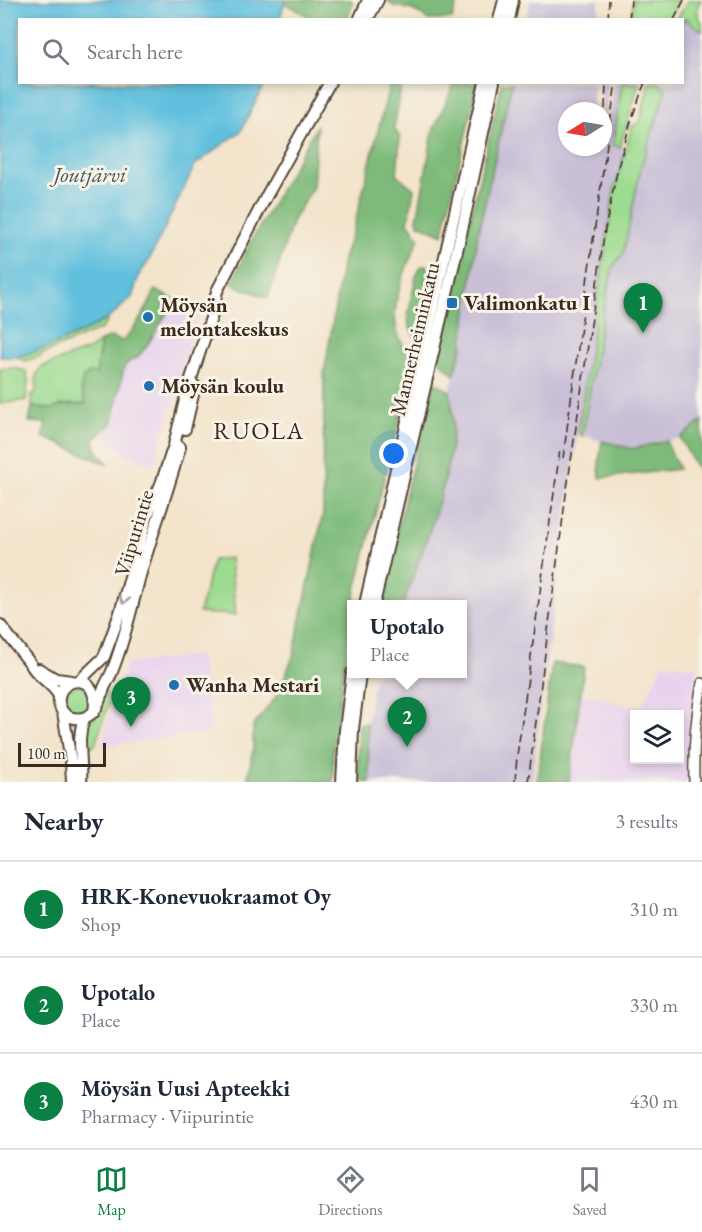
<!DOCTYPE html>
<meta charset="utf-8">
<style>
:root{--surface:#fff;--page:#f2f2f3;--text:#1f2937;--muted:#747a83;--line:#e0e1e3;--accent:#0b8043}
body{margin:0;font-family:"EB Garamond",serif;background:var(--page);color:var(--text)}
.controls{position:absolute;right:18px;bottom:18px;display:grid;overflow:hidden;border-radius:0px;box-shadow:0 3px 9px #0003}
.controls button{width:54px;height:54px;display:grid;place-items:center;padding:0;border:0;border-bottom:2px solid var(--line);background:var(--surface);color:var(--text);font:30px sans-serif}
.compass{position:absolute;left:558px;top:102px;width:54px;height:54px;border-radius:50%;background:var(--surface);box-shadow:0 3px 9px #0003;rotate:259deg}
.scale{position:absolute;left:18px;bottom:15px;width:88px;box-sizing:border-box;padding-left:6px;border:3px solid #3b2a1e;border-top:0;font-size:16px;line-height:21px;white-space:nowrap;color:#3b2a1e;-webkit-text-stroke:4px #f7f3e8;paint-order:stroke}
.you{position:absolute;left:394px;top:454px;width:21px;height:21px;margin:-15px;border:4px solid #fff;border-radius:50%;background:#1a73e8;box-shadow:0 0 0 9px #1a73e833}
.badge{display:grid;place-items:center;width:39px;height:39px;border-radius:50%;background:var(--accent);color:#fff;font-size:20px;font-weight:700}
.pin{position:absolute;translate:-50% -50px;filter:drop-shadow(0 2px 3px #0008)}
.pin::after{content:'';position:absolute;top:32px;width:21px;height:18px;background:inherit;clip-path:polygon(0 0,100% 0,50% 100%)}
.popup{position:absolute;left:347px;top:600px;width:120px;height:78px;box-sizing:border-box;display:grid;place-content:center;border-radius:0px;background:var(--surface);filter:drop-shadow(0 2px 4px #0005);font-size:20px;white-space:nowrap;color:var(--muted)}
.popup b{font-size:22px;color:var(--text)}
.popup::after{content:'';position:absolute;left:50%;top:100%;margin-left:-12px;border:12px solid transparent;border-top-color:var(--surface)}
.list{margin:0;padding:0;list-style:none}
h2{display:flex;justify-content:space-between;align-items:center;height:78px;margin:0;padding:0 24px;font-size:26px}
h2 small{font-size:20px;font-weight:400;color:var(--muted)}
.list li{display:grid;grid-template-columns:39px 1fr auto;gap:18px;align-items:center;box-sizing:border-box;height:96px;padding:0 24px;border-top:2px solid var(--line)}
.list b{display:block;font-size:22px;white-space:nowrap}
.list p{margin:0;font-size:20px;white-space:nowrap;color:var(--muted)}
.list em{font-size:20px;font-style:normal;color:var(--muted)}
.icon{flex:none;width:33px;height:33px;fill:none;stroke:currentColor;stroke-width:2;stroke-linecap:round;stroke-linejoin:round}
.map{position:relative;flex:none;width:702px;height:782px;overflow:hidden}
.search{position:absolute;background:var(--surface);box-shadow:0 3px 9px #0003;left:18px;right:18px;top:18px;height:66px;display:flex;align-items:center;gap:15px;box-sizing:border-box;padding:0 21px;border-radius:0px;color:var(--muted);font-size:22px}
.sheet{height:366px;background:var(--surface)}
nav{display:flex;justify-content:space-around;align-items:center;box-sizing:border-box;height:84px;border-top:2px solid var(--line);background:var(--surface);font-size:16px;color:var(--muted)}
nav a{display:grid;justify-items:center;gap:3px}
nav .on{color:var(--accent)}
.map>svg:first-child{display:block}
.built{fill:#e8d2ee;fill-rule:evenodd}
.industrial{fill:#c9bfd7}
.green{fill:#9ddb90;stroke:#6c8257;stroke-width:1.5}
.forest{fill:#7ebb7a;stroke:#5c724c;stroke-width:1.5}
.water{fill:#60c0de;stroke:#4e757e;stroke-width:1.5}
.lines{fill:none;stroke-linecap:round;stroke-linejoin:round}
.minor-casing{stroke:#574638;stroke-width:12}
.major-casing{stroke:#574638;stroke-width:14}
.minor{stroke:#fff;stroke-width:9}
.major{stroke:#fff;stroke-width:10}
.rail{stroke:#3b2a1e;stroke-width:1.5;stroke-dasharray:9 4.5;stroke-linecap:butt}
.oneway{stroke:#a79f9a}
.poi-dot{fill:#1f6fb2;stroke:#f7f3e8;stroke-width:2}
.labels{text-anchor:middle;stroke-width:6;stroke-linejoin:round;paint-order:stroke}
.poi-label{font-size:21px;font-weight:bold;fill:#3b2a1e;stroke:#f7f3e8;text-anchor:start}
.street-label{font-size:21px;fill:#3b2a1e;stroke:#f7f3e8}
.water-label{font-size:22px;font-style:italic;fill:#465758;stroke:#f7f3e8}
.quarter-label{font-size:24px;letter-spacing:1.5px;fill:#3b2a1e;stroke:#f7f3e8}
</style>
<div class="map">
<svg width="702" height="782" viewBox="0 0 702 782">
<rect width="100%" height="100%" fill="#f7f3e8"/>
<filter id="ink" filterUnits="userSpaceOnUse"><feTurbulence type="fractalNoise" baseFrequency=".0167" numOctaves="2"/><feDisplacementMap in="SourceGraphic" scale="12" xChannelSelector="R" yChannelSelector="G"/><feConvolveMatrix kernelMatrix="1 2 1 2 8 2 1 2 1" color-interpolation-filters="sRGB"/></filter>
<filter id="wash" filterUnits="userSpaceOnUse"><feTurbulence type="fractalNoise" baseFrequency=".008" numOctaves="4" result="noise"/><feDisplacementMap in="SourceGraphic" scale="24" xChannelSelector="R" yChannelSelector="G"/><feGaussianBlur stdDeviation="1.35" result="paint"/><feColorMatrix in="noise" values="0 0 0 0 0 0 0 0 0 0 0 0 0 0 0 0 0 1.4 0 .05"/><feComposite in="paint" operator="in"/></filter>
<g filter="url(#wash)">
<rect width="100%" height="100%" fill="#f3e4cb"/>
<path class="built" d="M175 300 200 306 175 396 153 465 125 453 103 436 112 424 124 367 148 344Z
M200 655 213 732 101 746 106 725 126 664Z
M663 663 697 667 689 782H569L581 695 599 697 625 705 642 706ZM634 714H680V760H634Z"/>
<path class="industrial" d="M531 0H599V19L526 20Z
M685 18 702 31V421L680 438 632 449 582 436 603 311 613 266 623 255 641 166 666 91 659 83 682 82V23Z
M512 83H595L592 111H567V147H603L602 97 598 95V85L600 83H608L605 136 607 137 614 83H622L613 145 626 148 614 191 578 431 545 670 532 782H370L367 724 373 683 377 674H462V604H403L438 505 447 472 453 422 450 391 462 348 478 233Z"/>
<path class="green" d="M633 0H679L669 19H631Z
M688 0H701C696 6 696 15 702 22V31L685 18 683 23 682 20 677 19Z
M622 83H639L620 147 613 145Z
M649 83H659L666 91 641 166 623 255 613 266 603 311 582 436 578 431 614 191 632 126 640 122Z
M106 319 107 322 101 329 42 354 40 356 25 361 17 357C48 347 78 335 106 319Z
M101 341 96 374 87 405 73 404 62 405 52 409 32 407 31 395 35 393C40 382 31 377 42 367L90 349Z
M13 368 26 371 28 380 26 400 0 404V369Z
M230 558 236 615 199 613 213 560Z
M79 685 88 689 92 706 86 712 76 715C67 710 57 697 68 689 71 687 75 686 79 685Z
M105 691 110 699 95 745 91 747 84 743 85 725 95 716Z"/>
<path class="forest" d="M285 0H351L353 3 347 19H314L284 3Z
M387 0H458L452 19 427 20C417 9 406 8 393 6Z
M455 82 478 83 446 218 443 235 419 224 417 220 433 131Z
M390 83H402L394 128 400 138 397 175 414 189 408 222 419 238C404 275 376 326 415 358L356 589 354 604H352L351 619 333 749V782H247L253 750V726L276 697 293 657 323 514 324 374 343 259 354 227Z
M502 83H512L478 233 462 348 454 375 437 358Z
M317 125 313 187 293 220 268 298 232 284 247 249Z
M426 265 429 272 423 291 429 301 419 344 409 326 408 315 416 276 421 267Z
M155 290 175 300 148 344 137 358 131 360 124 367 112 424 103 431 94 440 97 451 109 465 43 437 46 423 29 422 32 407 52 409 62 405 86 404C81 395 80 388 83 377L90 373 96 374 101 341 110 337 123 341C137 325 148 310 155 290Z
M434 382 450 391C451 402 453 413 453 423 450 486 424 546 403 604H381L409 480Z
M702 421V473L694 464 680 438Z
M602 441 632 449 666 441 679 469 600 478 599 464Z
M552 663 584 667 569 782H537Z
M359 724H367L370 782H357Z"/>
<path class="water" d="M0 0H285L280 19 20 20V82L265 83 241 131 195 165 148 262 139 275 132 297 109 318 89 329 53 345 17 357H0Z"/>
</g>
<g filter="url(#ink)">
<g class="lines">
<g class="minor-casing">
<path id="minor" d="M694 782C693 749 696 715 702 683"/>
</g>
<g class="major-casing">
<path id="major" d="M359 20 368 0
M367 20 378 0
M499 20 504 0
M509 20 513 0
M185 429 195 386
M365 604 485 82
M374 604 463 225 494 82
M0 625 30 663C37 677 52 683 59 696
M39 669 56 679 72 681
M79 681 104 657 120 613 147 516 161 484 174 445 188 388 212 315 217 291 267 195 330 82
M63 712 71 762 72 782
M94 712C101 671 60 676 59 698 58 702 60 707 62 711 70 721 86 721 94 711 99 705 100 698 103 691 105 685 108 680 111 674 125 641 132 604 142 569 154 528 169 488 180 447
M81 782C83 760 76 739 84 719
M342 782 345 730 352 673
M351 782 353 729 360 674"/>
</g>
<use href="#minor" class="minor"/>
<use href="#major" class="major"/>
<path class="rail" d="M608 20 609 0
M629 20 631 0
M674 20 684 0
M605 109 606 82
M563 458 589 268 616 82
M515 782 517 756 560 450
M528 782 565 502 605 229 618 167 631 121 645 82"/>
</g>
<defs><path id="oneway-chevron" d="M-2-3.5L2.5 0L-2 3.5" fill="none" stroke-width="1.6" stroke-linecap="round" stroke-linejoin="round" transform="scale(1.5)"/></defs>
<use class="oneway" href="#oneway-chevron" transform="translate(124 600) rotate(105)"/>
</g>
<g class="poi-dot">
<rect x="446" y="297" width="12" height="12" rx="3"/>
<circle cx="148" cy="317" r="6"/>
<circle cx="149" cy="386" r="6"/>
<circle cx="174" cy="685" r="6"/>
</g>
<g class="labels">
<g class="poi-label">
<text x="464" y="310">Valimonkatu I</text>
<text x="160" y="312">Möysän<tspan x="160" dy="24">melontakeskus</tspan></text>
<text x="161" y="393">Möysän koulu</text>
<text x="186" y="692">Wanha Mestari</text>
</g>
<g class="street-label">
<text transform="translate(415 339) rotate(-77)" y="7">Mannerheiminkatu</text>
<text transform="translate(134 533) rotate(-73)" y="7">Viipurintie</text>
</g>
<g class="water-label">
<text x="90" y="182">Joutjärvi</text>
</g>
<g class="quarter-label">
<text x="259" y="439">RUOLA</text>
</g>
</g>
</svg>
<div class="controls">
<button><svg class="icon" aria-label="layers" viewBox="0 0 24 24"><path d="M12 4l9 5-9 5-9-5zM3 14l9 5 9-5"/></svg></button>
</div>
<svg class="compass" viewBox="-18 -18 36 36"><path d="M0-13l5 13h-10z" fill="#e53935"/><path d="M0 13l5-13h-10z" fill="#747a83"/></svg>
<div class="scale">100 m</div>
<div class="you"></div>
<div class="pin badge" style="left:643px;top:333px">1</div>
<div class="pin badge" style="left:407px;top:747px">2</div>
<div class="popup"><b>Upotalo</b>Place</div>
<div class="pin badge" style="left:131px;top:727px">3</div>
<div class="search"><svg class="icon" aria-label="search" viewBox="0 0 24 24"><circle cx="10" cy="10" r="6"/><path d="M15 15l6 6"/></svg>Search here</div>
</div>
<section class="sheet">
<h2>Nearby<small>3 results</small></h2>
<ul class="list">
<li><span class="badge">1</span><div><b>HRK-Konevuokraamot Oy</b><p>Shop</p></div><em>310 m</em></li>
<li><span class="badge">2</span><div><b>Upotalo</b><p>Place</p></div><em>330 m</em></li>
<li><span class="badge">3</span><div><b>Möysän Uusi Apteekki</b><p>Pharmacy · Viipurintie</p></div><em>430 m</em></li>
</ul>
</section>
<nav>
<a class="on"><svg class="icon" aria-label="map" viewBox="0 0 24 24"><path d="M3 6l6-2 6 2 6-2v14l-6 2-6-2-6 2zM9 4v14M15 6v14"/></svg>Map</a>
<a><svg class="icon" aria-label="directions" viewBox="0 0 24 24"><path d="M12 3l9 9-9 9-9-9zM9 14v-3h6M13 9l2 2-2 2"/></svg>Directions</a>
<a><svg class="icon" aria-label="saved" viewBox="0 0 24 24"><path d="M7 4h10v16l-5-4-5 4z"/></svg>Saved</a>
</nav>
